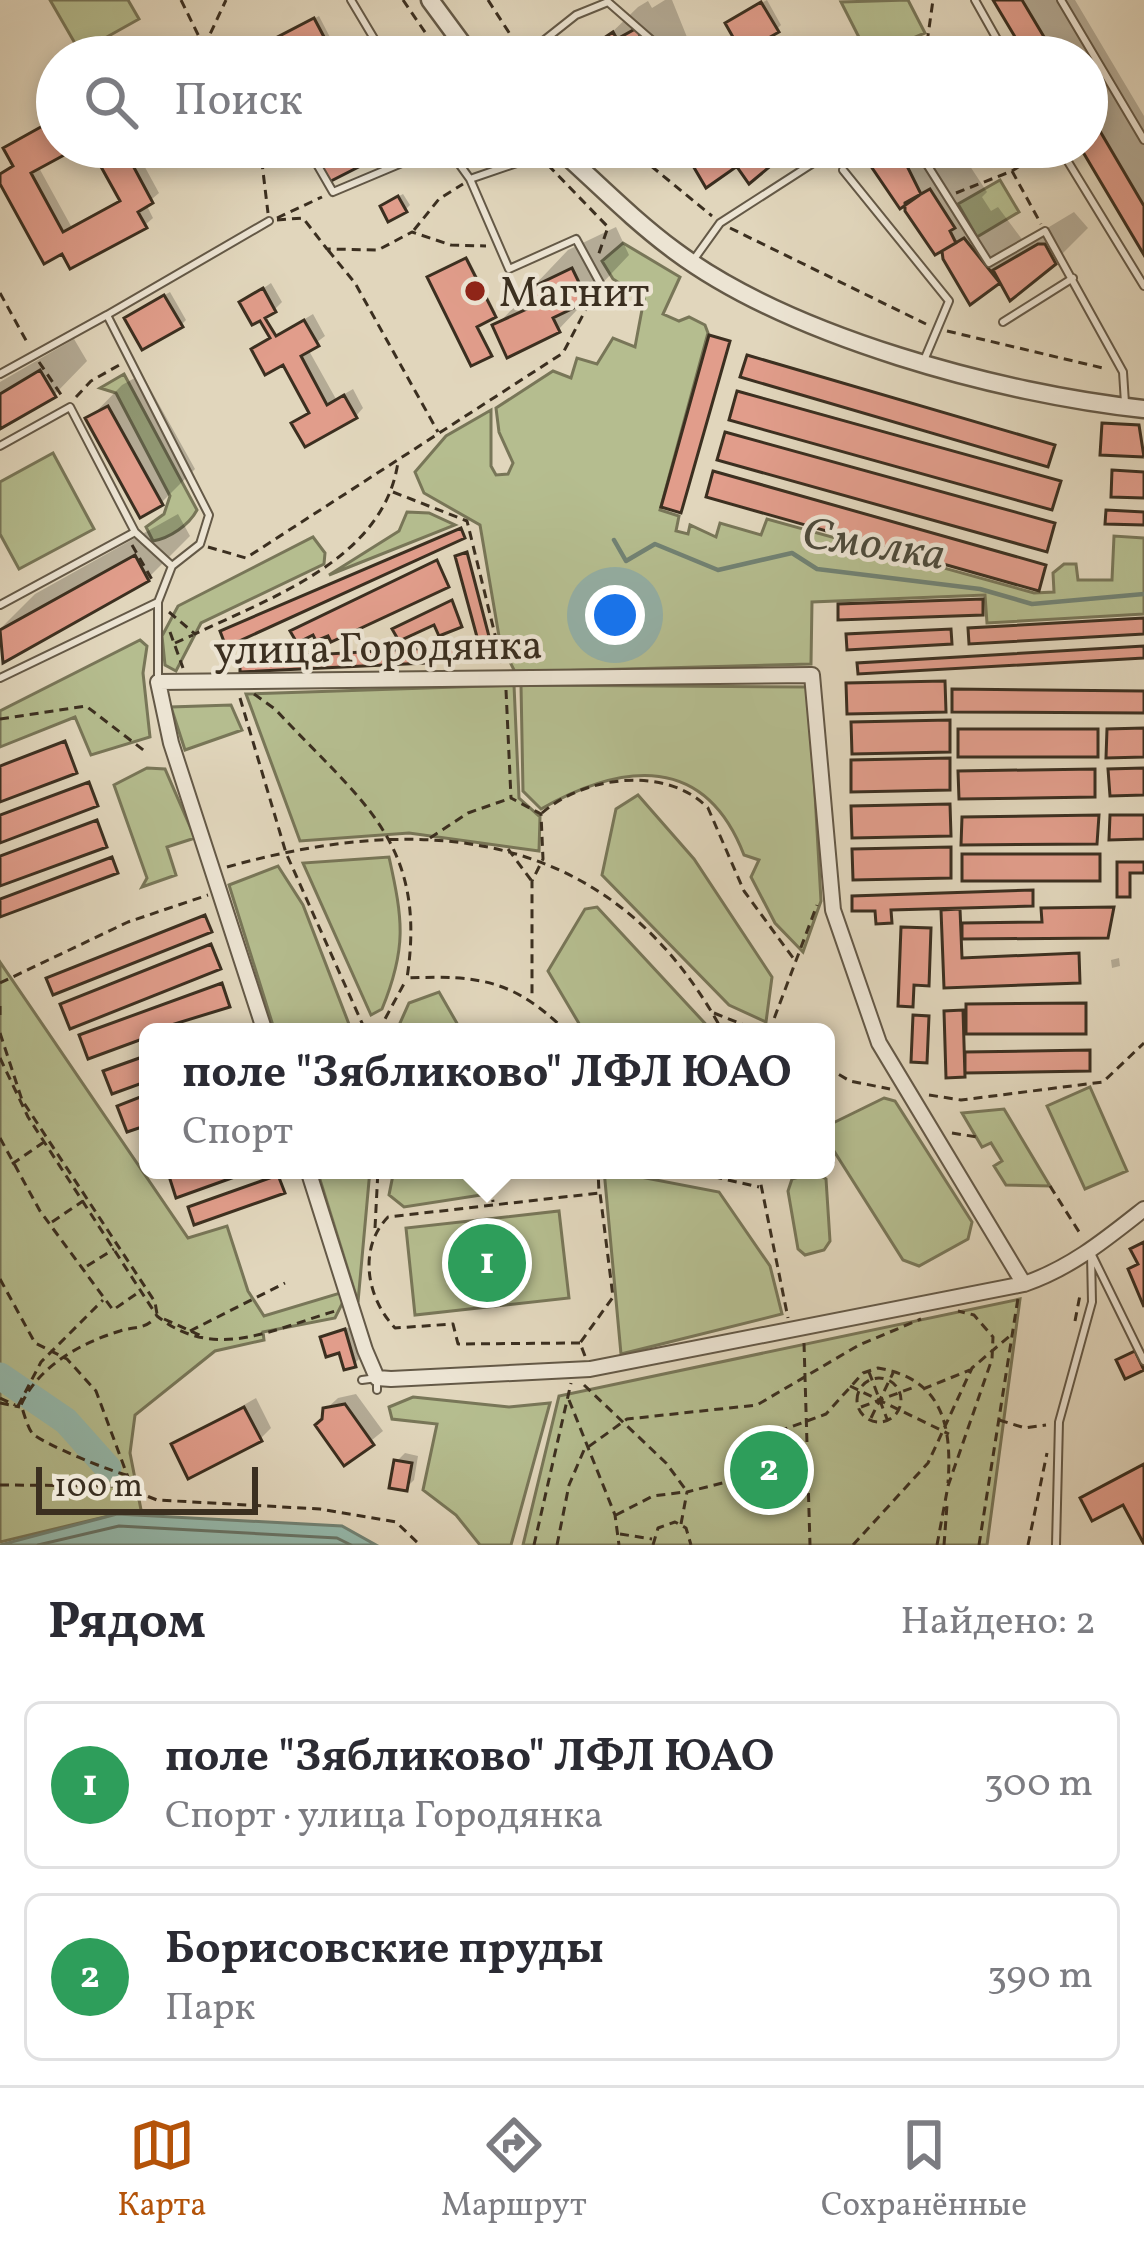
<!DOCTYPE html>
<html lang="ru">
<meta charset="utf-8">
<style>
:root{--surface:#fff;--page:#f2f2f3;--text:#2b2b33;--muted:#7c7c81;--line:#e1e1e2;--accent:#b45309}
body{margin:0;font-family:Vollkorn,serif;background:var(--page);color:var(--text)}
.scale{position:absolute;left:36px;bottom:30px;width:222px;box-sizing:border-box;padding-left:12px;border:6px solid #3b2f20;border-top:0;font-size:33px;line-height:42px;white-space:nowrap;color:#3b2f20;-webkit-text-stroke:9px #ece4d3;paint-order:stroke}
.you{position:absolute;left:615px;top:615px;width:42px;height:42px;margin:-30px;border:9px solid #fff;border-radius:50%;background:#1a73e8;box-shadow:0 0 0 18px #1a73e833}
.badge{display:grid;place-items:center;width:78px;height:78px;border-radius:50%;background:var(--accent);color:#fff;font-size:39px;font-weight:700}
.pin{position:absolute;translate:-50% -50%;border:6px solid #fff;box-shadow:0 3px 12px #0006}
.popup{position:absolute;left:139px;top:1023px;width:696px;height:156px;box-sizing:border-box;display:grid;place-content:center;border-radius:18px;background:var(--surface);filter:drop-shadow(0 3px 9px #0005);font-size:39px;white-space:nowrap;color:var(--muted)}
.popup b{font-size:45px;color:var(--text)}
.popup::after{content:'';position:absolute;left:50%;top:100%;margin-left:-24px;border:24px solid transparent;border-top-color:var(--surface)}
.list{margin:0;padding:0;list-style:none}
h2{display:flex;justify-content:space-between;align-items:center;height:156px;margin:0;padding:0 48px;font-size:51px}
h2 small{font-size:39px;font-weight:400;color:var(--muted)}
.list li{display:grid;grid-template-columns:78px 1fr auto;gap:36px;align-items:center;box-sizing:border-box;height:168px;margin:0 24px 24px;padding:0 24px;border:3px solid var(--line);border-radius:18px}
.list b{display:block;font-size:45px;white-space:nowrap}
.list p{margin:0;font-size:39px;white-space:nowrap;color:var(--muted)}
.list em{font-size:39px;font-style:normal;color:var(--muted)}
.icon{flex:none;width:66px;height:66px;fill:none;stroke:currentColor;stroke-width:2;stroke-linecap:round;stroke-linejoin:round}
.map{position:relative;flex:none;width:1144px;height:1545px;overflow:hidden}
.search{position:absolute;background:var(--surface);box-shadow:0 6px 18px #0003;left:36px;right:36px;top:36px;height:132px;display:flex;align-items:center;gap:30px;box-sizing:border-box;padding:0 42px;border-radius:66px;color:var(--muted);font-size:45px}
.sheet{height:540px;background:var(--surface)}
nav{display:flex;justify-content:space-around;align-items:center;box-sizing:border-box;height:168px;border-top:3px solid var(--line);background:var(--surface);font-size:33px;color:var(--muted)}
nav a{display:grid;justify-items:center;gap:6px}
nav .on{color:var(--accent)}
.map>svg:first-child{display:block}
.green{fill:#b5bd8f;stroke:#787658;stroke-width:3}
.water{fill:#95b9ac;stroke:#718274;stroke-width:3}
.shadow{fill:#0003}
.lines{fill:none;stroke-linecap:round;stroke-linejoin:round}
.shore{stroke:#687466;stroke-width:3}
.stream{stroke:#718274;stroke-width:4.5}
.river{stroke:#95b9ac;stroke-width:27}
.building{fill:#e19d8b;stroke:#3b2f20;stroke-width:3}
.service-casing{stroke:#645947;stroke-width:10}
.minor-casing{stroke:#645947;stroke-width:18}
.tertiary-casing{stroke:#645947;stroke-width:21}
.path{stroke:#3b2f20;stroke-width:3;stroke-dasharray:9 6;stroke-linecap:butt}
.service{stroke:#ece4d3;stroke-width:6}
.minor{stroke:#ece4d3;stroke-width:14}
.tertiary{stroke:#ece4d3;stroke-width:16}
.poi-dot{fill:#8f2418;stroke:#ece4d3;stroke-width:4.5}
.labels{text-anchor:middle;stroke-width:9;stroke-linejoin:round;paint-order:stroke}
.poi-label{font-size:42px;fill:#3b2f20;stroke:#ece4d3;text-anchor:start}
.street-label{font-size:42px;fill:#3b2f20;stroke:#ece4d3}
.water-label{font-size:45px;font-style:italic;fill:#4d4b3c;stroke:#ece4d3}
</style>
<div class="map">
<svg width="1144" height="1545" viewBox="0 0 1144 1545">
<rect width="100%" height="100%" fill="#e1d6bc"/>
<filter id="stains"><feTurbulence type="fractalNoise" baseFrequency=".00167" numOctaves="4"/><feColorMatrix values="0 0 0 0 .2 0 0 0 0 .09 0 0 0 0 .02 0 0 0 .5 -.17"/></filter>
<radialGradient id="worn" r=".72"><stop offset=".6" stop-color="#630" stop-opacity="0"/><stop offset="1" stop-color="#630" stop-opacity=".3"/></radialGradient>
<path class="green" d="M50 0H128L139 19 80 52Z
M908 0 925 33 869 57 841 2Z
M1000 180 1019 212 977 237 958 204Z
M623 243 680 277 663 314 679 321 689 317 705 325 708 333 660 510 679 516 676 531 688 534 690 525 716 537 720 523 761 535 767 519 1034 593 1054 592 1053 573 1064 564H1076L1078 580H1112L1114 536 1144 538V614L987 623 985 595 812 602 811 664 515 672 500 642 480 525 424 493 415 472 446 436 491 410V466L496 475 508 474 513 463 499 432 496 408 553 371 571 378 577 358 597 364 613 338 635 347 644 299 613 279 602 261Z
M124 374 197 510C189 525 170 538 153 541L146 527 164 514 170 496 116 393 100 388Z
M53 453 94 529 19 569 0 534V482Z
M407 512 429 513 455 525 329 575 399 531Z
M313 537 325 553 324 564 201 623 176 671 165 665 162 636 178 606Z
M140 640 147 646 143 673 150 737 91 755 75 717 0 747V711Z
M514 685 519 798 540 817 539 851 409 833 300 841 246 694Z
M521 685 809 687 821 901 803 952 775 923 751 877 759 860 744 855C705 754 624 762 541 809L523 791Z
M231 705 242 730 185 750 171 707Z
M147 768 165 769 195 838 167 847 176 875 142 887 147 878 114 785Z
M638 795 694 859 772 977 766 1022 729 1005 602 875 616 809Z
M389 857C403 920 407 948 382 1009L371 1015 303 863Z
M278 866 303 905 352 1032H275L229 885Z
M597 907 713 1032H584L548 971 585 909Z
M0 962 188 1238 227 1226 248 1291 264 1316 340 1293 343 1302 335 1318 263 1332 264 1340 215 1351 135 1415 130 1453 142 1515 117 1514 0 1542Z
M439 992 462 1032H396L409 1003Z
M1090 1087 1127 1171 1085 1189 1047 1106Z
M884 1098 895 1101 972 1222 968 1239 919 1266 903 1260 827 1140 833 1123Z
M1004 1109 1050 1186 1006 1185 994 1166 1002 1161 991 1143 982 1147 962 1113Z
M317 1170H370L358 1302Z
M394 1170H476L481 1195 404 1207 389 1195Z
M604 1170 719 1192 770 1266 782 1314 621 1354Z
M816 1172 826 1179 830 1241 824 1250 805 1255 798 1249 788 1191 792 1179Z
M559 1211 569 1298 415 1315 406 1228Z
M1020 1299 987 1545H523L559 1396Z
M413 1397 509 1407 550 1403 511 1545H480L456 1515 423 1490 437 1424 392 1419 389 1407Z"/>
<path class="water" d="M117 1514 342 1526 376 1545H0Z"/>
<path class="shadow" d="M665 0H672L691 47 700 41 711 57H614L604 40 638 7 648 1 652 8Z
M767 0 781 25 777 29 733 19Z
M997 0H1075L1144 116V249L1084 147 1087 57H1030Z
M319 16 335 47 320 57H279L272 43Z
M434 49 438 57H418Z
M57 117V147H73L38 166 71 226 122 199 93 147H134L159 193 146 204 153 218 145 225 63 250 0 177 16 164 7 148Z
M689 147H790L739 161 707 184Z
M877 147H954L949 150 954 163 964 157 987 192 982 197 991 211 998 207 1024 242 1074 212 1088 228 1054 262 1001 279 971 300 944 247 931 249 910 207 895 203 868 157Z
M403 194 410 205 405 210 388 202Z
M616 227 629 255 558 330 496 326 568 250Z
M468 258 496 313 477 323 491 352 472 362 432 276Z
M271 283 282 302 274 310 242 303Z
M170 292 186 320 181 325 132 314Z
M313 314 325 336 308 349 336 399 353 389 363 408 356 416 295 423 312 411 284 361 254 350Z
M74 339 87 361 54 395 0 426V382Z
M751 355 1054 444 1049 462 749 357Z
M142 374 195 469 161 503 89 419 122 385Z
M741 391 1060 480 1053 505 740 392Z
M728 433 1055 522 1048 547Z
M717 471 1046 564 1039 586 716 472Z
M178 514 190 536 147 579 4 659 0 629 35 594Z
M468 553 491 640 490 642 460 556Z
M1033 890 1032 903 961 905V923L1045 922 1046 908 1113 907 1108 933 962 936 963 958 1079 953V980L947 985 944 906 891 907 890 920 855 897Z
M1119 958 1120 966 1112 968 1111 960Z
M1087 1003 1085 1031H964L965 1052 1090 1050 1089 1068 949 1074 948 1010H969L970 1004Z
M350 1327 359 1359 354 1364 323 1337Z
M356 1394 383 1431 345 1462 326 1409 338 1398Z
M256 1398 271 1428 260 1439 174 1445Z
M405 1453 418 1456 414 1480 406 1488 397 1461Z"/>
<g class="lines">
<path class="shore" d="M38 1545 119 1526 337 1538 351 1545"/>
<path class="stream" d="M614 540 626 561 655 544 718 570 792 553 817 569 980 589 1032 604 1144 594"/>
<path class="river" d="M0 1376 66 1421 108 1468"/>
</g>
<path class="building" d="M993 0H1022L1056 57H1027Z
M761 2 779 32 742 53 725 23Z
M314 18 333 54 276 57 268 42Z
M637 28 648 57H611L601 40 613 32 617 39Z
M1087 109 1144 206V255L1080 147H1087Z
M57 118V147H79L31 173 63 232 120 201 90 147H123L153 203 138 212 147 228 70 269 62 254 44 264 0 184V174L13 166 3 148Z
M312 147H373L378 157 329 182Z
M682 147H719L736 167 706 188Z
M741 147H792V148L749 184 728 154Z
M895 147 908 157 904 160 921 194 900 209 864 156Z
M930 189 955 228 950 231 956 243 935 255 905 211V203Z
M398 196 407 212 388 222 380 206Z
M964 238 1000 283 970 305 943 259 942 251Z
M1038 244H1045L1056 264 1010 301 993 270Z
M466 258 496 317 477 327 492 356 471 366 427 277Z
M572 268 588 301 553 318 560 332 507 358 492 325 529 308 522 292Z
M263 288 276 312 265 318 276 336 304 320 319 346 301 356 327 405 344 395 357 418 305 447 291 423 309 413 283 365 265 375 251 349 270 338 260 321 252 325 239 302Z
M164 295 183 327 142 350 124 318Z
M709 335 730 341 681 513 661 507Z
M747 355 1055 445 1048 467 740 377Z
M40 370 56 397 0 429V394Z
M737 391 1061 481 1052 510 729 420Z
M108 406 163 505 140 518 85 418Z
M1102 423 1139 425 1144 457 1100 455Z
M725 432 1055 523 1047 552 717 460Z
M1112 470 1144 472V498L1111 497Z
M713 471 1046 565 1039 591 706 497Z
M1106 510 1144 512V525L1105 524Z
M461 528 465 538 226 647 220 631Z
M467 552 491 644 480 648 455 556Z
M135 555 149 581 3 663 0 630Z
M437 560 449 587 331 642 328 636 316 641 313 635 297 643 290 631Z
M983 599V615L838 620V604Z
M452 600 462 627 439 636 434 625 399 641 392 629Z
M1144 618V634L969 644 968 628Z
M951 629 952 644 847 650 846 634Z
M466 646 467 661 240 672V659Z
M1144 646V658L858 674 857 663Z
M945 681 946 712 847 714 846 683Z
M952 689 1144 691V713L952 712Z
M950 720V752L852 754 851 722Z
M1144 728V757L1106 758 1107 729Z
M958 729H1098V757H958Z
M65 741 77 773 0 802V766Z
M950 758V790L851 792V760Z
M1144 768V795L1110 796 1108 769Z
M1095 769V797L959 799 958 771Z
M89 782 98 806 0 843V815Z
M950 804 951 836 852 838 851 806Z
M1099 815 1097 844 961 845 962 817Z
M1110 815H1144V839L1109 840Z
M97 820 107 847 0 886V856Z
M951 847V878L853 880 852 849Z
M962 854H1100V881H962Z
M112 857 118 873 0 917V899Z
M1117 862H1144V873H1130V897H1117Z
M1033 890V906L891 910 892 923 876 924 875 911H852V896Z
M1114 907 1108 938 962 939V923L1042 922 1041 908Z
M960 909 962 958 1079 953 1080 983 944 988 941 910Z
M205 915 212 932 53 995 46 978Z
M901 927 931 928 929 986 914 985 913 1007 898 1006Z
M211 944 221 969 70 1029 60 1004Z
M222 983 230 1007 148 1032V1037L88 1059 79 1035Z
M1086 1003V1034H966V1004Z
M963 1010 965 1077 946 1078 944 1011Z
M913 1015 929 1016 927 1063 911 1062Z
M1090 1050V1071L965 1073V1052Z
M148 1055V1081L112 1094 103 1071Z
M148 1094V1125L127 1132 117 1106Z
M176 1170H254L176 1198 168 1173Z
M278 1175 285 1193 194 1225 188 1207Z
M1144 1242V1307L1128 1269 1138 1264 1130 1249Z
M345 1329 356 1367 344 1370 339 1353 326 1357 320 1337Z
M1135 1351 1144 1370 1125 1379 1116 1360Z
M345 1404 374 1445 344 1466 315 1425 322 1419 323 1408Z
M244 1407 262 1441 188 1479 171 1444Z
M394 1460 412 1463 407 1491 389 1488Z
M1144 1464V1544L1123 1505 1092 1521 1080 1498Z"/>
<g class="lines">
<g class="service-casing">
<path id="service" d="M351 0 385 57
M975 0 1007 57
M1061 0 1144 140
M523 57 576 15 608 2 671 57
M307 147 333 192 402 163 393 147
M447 147 470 179
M547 147 540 155 470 179 509 269 576 239 600 283
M916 147 989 263 1045 231 1123 372 1125 403
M1059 147 1144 286
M843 170 949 301 925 358
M692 262 720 223 838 147
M107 315 269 221
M1003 322 1073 278
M0 374 107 315 209 515 200 544 172 566 158 602
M0 446 70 407 135 532 172 566
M0 605 135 532
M0 678 158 602V678
M1092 1255 1144 1361
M362 1380 377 1378V1390
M1056 1545 1059 1422 1092 1302 1091 1255"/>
</g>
<g class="minor-casing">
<path id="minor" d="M265 1032 171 743 158 682 812 675 833 910 879 1043 1024 1284
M308 1170 365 1350 377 1378 391 1379 590 1369 1024 1284C1071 1268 1106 1239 1144 1209"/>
</g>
<g class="tertiary-casing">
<path id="tertiary" d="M430 0 472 57
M557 147C596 182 633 220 675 251 791 337 1001 394 1144 409"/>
</g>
<path class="path" d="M181 0 209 57
M403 0 442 57
M488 0 517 45
M204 47 226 0
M925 57 933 0
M254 147 262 163 268 213
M628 147 712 216
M264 163 302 157
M548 165 608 227 598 256
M1012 171 1041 224
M956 193 1012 171 1049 148
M277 218 322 197
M277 220 303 218 327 249 378 250 412 232 451 245 486 246
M730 228 926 324
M414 230 439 199 463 184
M328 250 355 283 438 432
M0 293 28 344
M947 331 1107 369
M39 362 64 399
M76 397 91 381 121 364
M393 492 467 521 502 663
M132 545 154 583
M208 547 246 558 563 353 596 290
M169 612 195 634C272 597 384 559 398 462
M170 632 183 668
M175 643 193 635
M506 690 511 798 541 814 543 859 532 881V998
M254 694 275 709C360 801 428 841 407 978 480 975 514 980 567 1032
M240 698 286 853 366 1032
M0 719 86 706 146 752
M542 813C585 775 668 766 708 808L744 891 796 962
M430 838 468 813 511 798
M508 849 531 880
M227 867C430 810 614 830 723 1032
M0 983 128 922 208 895
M0 1006V1016
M714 1013 762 1032
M378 1032 406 980
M769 1032 817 905
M0 1033 22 1100 155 1302 157 1314
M0 1058 28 1117 157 1316C215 1363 275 1328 339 1310
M826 1067 850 1081 890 1089
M929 1095 961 1100 1103 1082 1144 1043
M952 1133 977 1137
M0 1138 40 1211 113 1310 139 1292
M826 1163 841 1161
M12 1164 44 1142
M489 1170 493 1202
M684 1170 759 1187
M758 1170 788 1318
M758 1173 780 1170
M1050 1186 1081 1235
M52 1222 83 1201
M375 1228 378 1170
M87 1266 114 1249
M0 1279 35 1343 67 1359 96 1391 132 1488
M164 1319 204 1337
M1075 1321 1080 1295
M190 1331 285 1283
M580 1343 458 1344 453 1324 395 1328C366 1297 358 1248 388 1217L599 1193 598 1170
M804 1343 810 1545
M585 1356 580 1343 613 1297 600 1193
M869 1372 887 1419
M857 1400a22 22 0 1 1 44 0a22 22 0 1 1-44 0Z
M584 1385 666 1463 686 1490
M850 1386 949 1434
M923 1389 970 1370
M0 1398 15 1405
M569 1400 615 1515 619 1545
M0 1403 20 1407
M18 1406 41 1362 103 1300
M861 1407 917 1386
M871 1418 893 1373
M999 1420 1025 1428 1046 1425
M127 1475C114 1473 39 1442 32 1433 27 1426 24 1413 21 1405 38 1367 80 1343 120 1331 135 1326 144 1330 155 1318
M0 1485 121 1486 157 1500 320 1509 396 1522 420 1545
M616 1515 653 1496 685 1492
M681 1524 687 1492 730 1481 743 1471 761 1438 826 1414 863 1373 878 1368C944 1379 952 1428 948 1483
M620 1534 652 1539
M534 1545 571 1383
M557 1545 569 1485 584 1450 627 1419 757 1405 859 1345 921 1319
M653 1545 658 1528 675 1522 686 1528 691 1545
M853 1545 928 1463 972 1368 1012 1334
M937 1545 948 1486 992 1359 993 1337 974 1315 958 1311
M944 1545 947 1505
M979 1545 1018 1298
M1028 1545 1047 1453"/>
<use href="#service" class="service"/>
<use href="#minor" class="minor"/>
<use href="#tertiary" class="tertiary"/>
</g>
<circle class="poi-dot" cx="475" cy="291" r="12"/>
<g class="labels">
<g class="poi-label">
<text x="499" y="306">Магнит</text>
</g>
<g class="street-label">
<text transform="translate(378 646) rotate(-1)" y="15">улица Городянка</text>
</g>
<g class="water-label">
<text transform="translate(874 542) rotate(9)" y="16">Смолка</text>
</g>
</g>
<rect width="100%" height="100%" filter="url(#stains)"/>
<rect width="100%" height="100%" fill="url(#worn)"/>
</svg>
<div class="scale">100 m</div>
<div class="you"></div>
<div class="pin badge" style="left:487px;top:1263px;background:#2e9e5b">1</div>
<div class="popup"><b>поле &quot;Зябликово&quot; ЛФЛ ЮАО</b>Спорт</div>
<div class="pin badge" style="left:769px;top:1470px;background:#2e9e5b">2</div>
<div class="search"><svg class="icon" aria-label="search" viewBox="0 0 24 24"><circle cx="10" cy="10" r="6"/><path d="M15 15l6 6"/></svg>Поиск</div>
</div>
<section class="sheet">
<h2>Рядом<small>Найдено: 2</small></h2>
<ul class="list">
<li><span class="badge" style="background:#2e9e5b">1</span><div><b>поле &quot;Зябликово&quot; ЛФЛ ЮАО</b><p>Спорт · улица Городянка</p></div><em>300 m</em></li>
<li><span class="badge" style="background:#2e9e5b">2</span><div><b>Борисовские пруды</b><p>Парк</p></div><em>390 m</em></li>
</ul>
</section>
<nav>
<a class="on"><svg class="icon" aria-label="map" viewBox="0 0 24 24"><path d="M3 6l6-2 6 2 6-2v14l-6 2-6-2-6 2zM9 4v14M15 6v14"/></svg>Карта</a>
<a><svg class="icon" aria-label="directions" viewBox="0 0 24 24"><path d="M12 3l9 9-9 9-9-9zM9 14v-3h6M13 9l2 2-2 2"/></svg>Маршрут</a>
<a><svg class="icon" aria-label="saved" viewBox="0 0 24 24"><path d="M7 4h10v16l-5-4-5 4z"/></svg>Сохранённые</a>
</nav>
